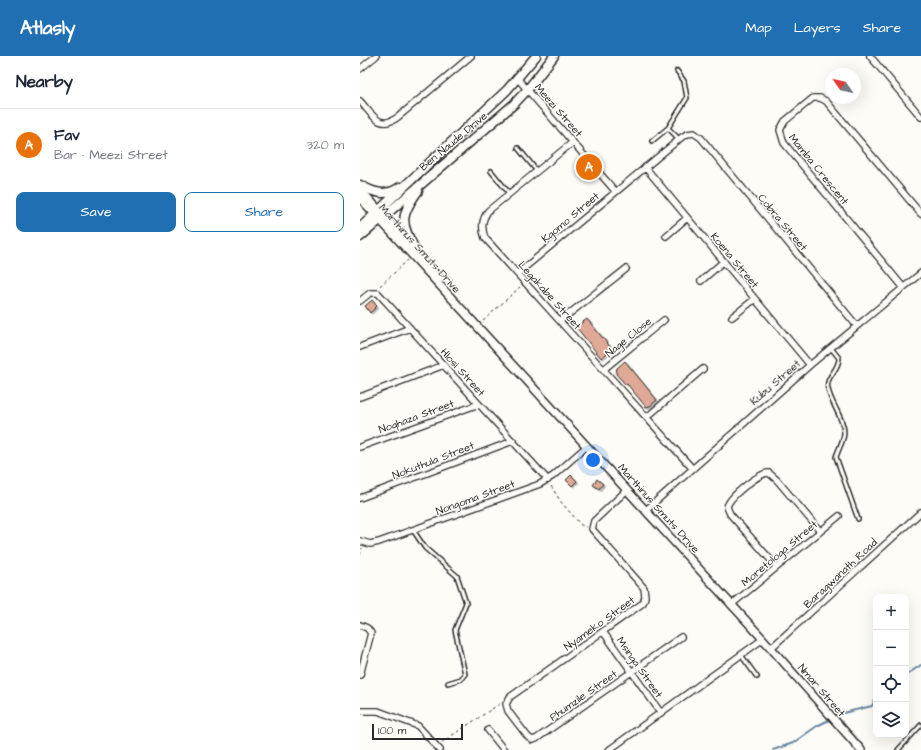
<!DOCTYPE html>
<meta charset="utf-8">
<style>
:root{--surface:#fff;--page:#f6f6f7;--text:#1f2937;--muted:#747a83;--line:#e0e1e3;--accent:#1f6fb2}
body{margin:0;font-family:"Architects Daughter",sans-serif;background:var(--page);color:var(--text)}
.controls{position:absolute;right:12px;bottom:12px;display:grid;overflow:hidden;border-radius:8px;box-shadow:0 4px 16px #0002}
.controls button{width:36px;height:36px;display:grid;place-items:center;padding:0;border:0;border-bottom:1px solid var(--line);background:var(--surface);color:var(--text);font:20px sans-serif}
.compass{position:absolute;left:465px;top:12px;width:36px;height:36px;border-radius:50%;background:var(--surface);box-shadow:0 4px 16px #0002;rotate:304deg}
.scale{position:absolute;left:12px;bottom:10px;width:91px;box-sizing:border-box;padding-left:4px;border:2px solid #2b2b2b;border-top:0;font-size:11px;line-height:14px;white-space:nowrap;color:#2b2b2b;-webkit-text-stroke:3px #fdfcf7;paint-order:stroke}
.you{position:absolute;left:233px;top:404px;width:14px;height:14px;margin:-10px;border:3px solid #fff;border-radius:50%;background:#1a73e8;box-shadow:0 0 0 6px #1a73e833}
.badge{display:grid;place-items:center;width:26px;height:26px;border-radius:50%;background:var(--accent);color:#fff;font-size:13px;font-weight:700}
.pin{position:absolute;translate:-50% -50%;border:2px solid #fff;box-shadow:0 1px 4px #0006}
.list{margin:0;padding:0;list-style:none}
h2{display:flex;justify-content:space-between;align-items:center;height:52px;margin:0;padding:0 16px;font-size:17px}
h2 small{font-size:13px;font-weight:400;color:var(--muted)}
.list li{display:grid;grid-template-columns:26px 1fr auto;gap:12px;align-items:center;box-sizing:border-box;height:72px;padding:0 16px;border-top:1px solid var(--line)}
.list b{display:block;font-size:15px;white-space:nowrap}
.list p{margin:0;font-size:13px;white-space:nowrap;color:var(--muted)}
.list em{font-size:13px;font-style:normal;color:var(--muted)}
.actions{display:flex;gap:8px;padding:12px 16px}
.actions a{flex:1;padding:9px 0;border:1px solid var(--accent);border-radius:8px;text-align:center;font-size:14px;color:var(--accent)}
.actions .main{background:var(--accent);color:#fff}
.icon{flex:none;width:22px;height:22px;fill:none;stroke:currentColor;stroke-width:2;stroke-linecap:round;stroke-linejoin:round}
.map{position:relative;flex:none;width:561px;height:694px;overflow:hidden}
header{display:flex;align-items:center;gap:24px;box-sizing:border-box;height:56px;padding:0 20px;background:var(--accent);color:#fff}
header strong{font-size:19px}
nav{display:flex;gap:22px;margin-inline-start:auto;font-size:14px}
main{display:flex}
aside{flex:1;background:var(--surface)}
.map>svg:first-child{display:block}
.lines{fill:none;stroke-linecap:round;stroke-linejoin:round}
.stream{stroke:#6b87a1;stroke-width:2}
.building{fill:#e0a997;stroke:#2b2b2b;filter:url(#shadow)}
.service-casing{stroke:#2b2b2b;stroke-width:6}
.minor-casing{stroke:#2b2b2b;stroke-width:8}
.tertiary-casing{stroke:#2b2b2b;stroke-width:10}
.secondary-casing{stroke:#2b2b2b;stroke-width:11}
.path{stroke:#2b2b2b;stroke-width:1;stroke-dasharray:3 3;stroke-linecap:butt}
.service{stroke:#fdfcf7;stroke-width:3}
.minor{stroke:#fdfcf7;stroke-width:5.5}
.tertiary{stroke:#fdfcf7;stroke-width:7}
.secondary{stroke:#fdfcf7;stroke-width:8}
.labels{text-anchor:middle;stroke-width:3;stroke-linejoin:round;paint-order:stroke}
.street-label{font-size:11px;fill:#2b2b2b;stroke:#fdfcf7}
</style>
<header>
<strong>Atlasly</strong>
<nav><a>Map</a><a>Layers</a><a>Share</a></nav>
</header>
<main>
<aside>
<h2>Nearby<small></small></h2>
<ul class="list">
<li><span class="badge" style="background:#e8710a">A</span><div><b>Fav</b><p>Bar · Meezi Street</p></div><em>320 m</em></li>
</ul>
<div class="actions"><a class="main">Save</a><a>Share</a></div>
</aside>
<div class="map">
<svg width="561" height="694" viewBox="0 0 561 694">
<defs>
<filter id="shadow"><feDropShadow dx="2" dy="1.5" stdDeviation="0" flood-color="#0004"/></filter>
</defs>
<rect width="100%" height="100%" fill="#fdfcf7"/>
<filter id="ink" filterUnits="userSpaceOnUse"><feTurbulence type="fractalNoise" baseFrequency=".025" numOctaves="2"/><feDisplacementMap in="SourceGraphic" scale="8" xChannelSelector="R" yChannelSelector="G"/><feConvolveMatrix kernelMatrix="1 2 1 2 8 2 1 2 1" color-interpolation-filters="sRGB"/></filter>
<g filter="url(#ink)">
<g class="lines">
<path class="stream" d="M546 619 561 609
M413 694 433 687 457 670 483 657 512 650 516 642"/>
</g>
<path class="building" d="M12 244 17 250 10 257 5 250Z
M227 263 252 293 241 302 216 271Z
M265 305 297 344 290 350 286 351 267 328 266 329 256 318 257 312Z
M211 419 217 425 212 430 206 424Z
M237 423 243 428 239 433 233 429Z"/>
<g class="lines">
<g class="service-casing">
<path id="service" d="M308 72 327 42 324 25 317 15
M292 85 308 72 319 83
M158 92 177 115
M131 115 149 137
M471 292 479 302C479 315 465 320 468 333 471 348 484 362 484 377 484 384 478 394 476 401L498 463
M53 474 65 492 97 520 106 547 95 574 105 618 101 623 88 627
M381 599 397 621
M538 694 561 669"/>
</g>
<g class="minor-casing">
<path id="minor" d="M510 0 561 61
M0 13 16 0
M158 23 256 136
M0 45C12 58 19 75 38 61L111 0
M213 86 128 155C122 164 121 171 125 182L332 412
M285 111 450 309
M306 180 327 162
M157 218 322 81 327 78 334 77 341 82 497 270
M341 225 364 205
M543 231 424 87 420 74 425 65 453 42H460L466 45 561 158
M0 245 10 237H18L188 424
M372 261 395 243
M200 265 266 213
M0 291 50 272
M244 313 304 264
M0 341 84 309
M287 361 343 313
M0 391 119 348
M267 434 234 465 232 473 284 532 285 541 283 547 150 641 146 648 148 655 168 681 172 684 176 683 321 581
M0 442 153 385
M286 454 450 309 561 217
M0 485 10 488 19 486 180 428 193 420 227 390
M417 511 370 458 367 451C369 441 400 416 409 417L417 424 460 475
M371 549 479 460
M0 569 7 572 11 577 0 619
M244 577 301 657
M411 592 561 456
M0 655H18L58 670 80 694
M128 674 144 694
M249 694 403 583"/>
</g>
<g class="tertiary-casing">
<path id="tertiary" d="M0 133 80 223
M0 142 403 583 501 694"/>
</g>
<g class="secondary-casing">
<path id="secondary" d="M0 129C14 137 26 141 40 131
M0 172 147 34 176 0
M0 181 154 48 168 33 194 0
M56 195C41 168 39 161 58 135"/>
</g>
<path class="path" d="M20 230 48 204
M123 265 160 231
M191 430 201 446 221 469 226 471
M0 499 2 492
M82 686 141 647"/>
<use href="#service" class="service"/>
<use href="#minor" class="minor"/>
<use href="#tertiary" class="tertiary"/>
<use href="#secondary" class="secondary"/>
</g>
</g>
<g class="labels">
<g class="street-label">
<text transform="translate(199 54) rotate(49)" y="4">Meezi Street</text>
<text transform="translate(93 85) rotate(-40)" y="4">Ben Naude Drive</text>
<text transform="translate(459 113) rotate(51)" y="4">Mamba Crescent</text>
<text transform="translate(210 161) rotate(-40)" y="4">Kgomo Street</text>
<text transform="translate(423 166) rotate(50)" y="4">Cobra Street</text>
<text transform="translate(60 192) rotate(48)" y="4">Marthinus Smuts Drive</text>
<text transform="translate(375 204) rotate(50)" y="4">Koena Street</text>
<text transform="translate(190 239) rotate(48)" y="4">Legakabe Street</text>
<text transform="translate(268 281) rotate(-39)" y="4">Nage Close</text>
<text transform="translate(103 316) rotate(48)" y="4">Hlosi Street</text>
<text transform="translate(415 326) rotate(-41)" y="4">Kubu Street</text>
<text transform="translate(56 360) rotate(-20)" y="4">Noqhaza Street</text>
<text transform="translate(73 404) rotate(-21)" y="4">Nokuthula Street</text>
<text transform="translate(115 441) rotate(-20)" y="4">Nongoma Street</text>
<text transform="translate(299 452) rotate(48)" y="4">Marthinus Smuts Drive</text>
<text transform="translate(419 497) rotate(-40)" y="4">Moretologa Street</text>
<text transform="translate(480 517) rotate(-43)" y="4">Baragwanath Road</text>
<text transform="translate(239 567) rotate(-36)" y="4">Nyameko Street</text>
<text transform="translate(280 611) rotate(55)" y="4">Msinga Street</text>
<text transform="translate(462 634) rotate(49)" y="4">Nmar Street</text>
<text transform="translate(223 639) rotate(-35)" y="4">Phumzile Street</text>
</g>
</g>
</svg>
<div class="controls">
<button>+</button>
<button>−</button>
<button><svg class="icon" aria-label="locate" viewBox="0 0 24 24"><circle cx="12" cy="12" r="6"/><path d="M12 2v4M12 18v4M2 12h4M18 12h4"/></svg></button>
<button><svg class="icon" aria-label="layers" viewBox="0 0 24 24"><path d="M12 4l9 5-9 5-9-5zM3 14l9 5 9-5"/></svg></button>
</div>
<svg class="compass" viewBox="-18 -18 36 36"><path d="M0-13l5 13h-10z" fill="#e53935"/><path d="M0 13l5-13h-10z" fill="#747a83"/></svg>
<div class="scale">100 m</div>
<div class="you"></div>
<div class="pin badge" style="left:229px;top:111px;background:#e8710a">A</div>
</div>
</main>
